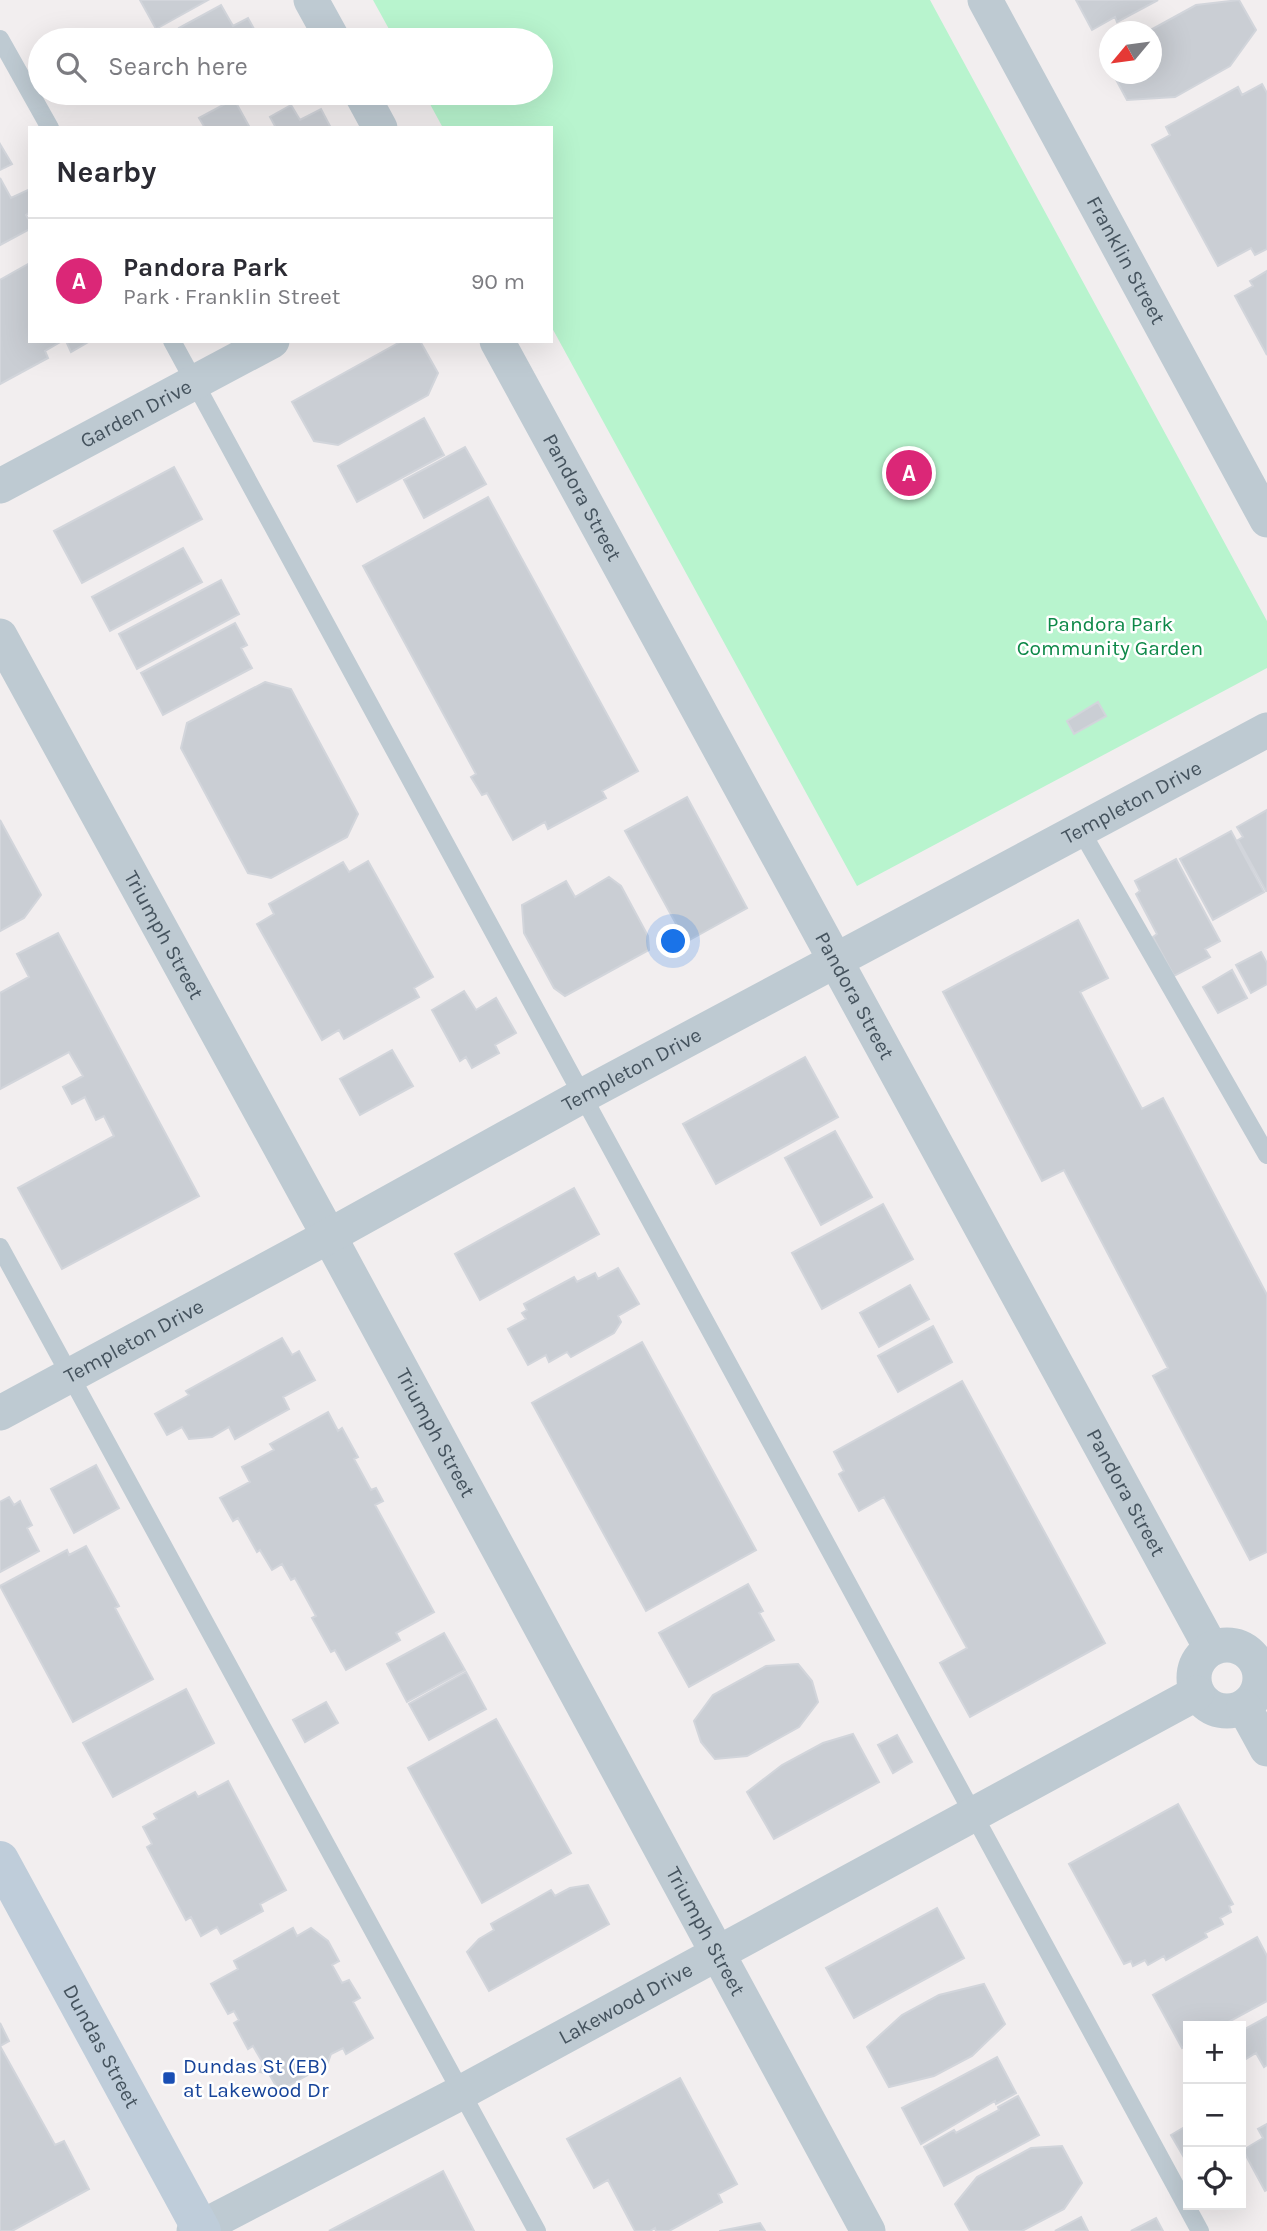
<!DOCTYPE html>
<meta charset="utf-8">
<style>
:root{--surface:#fff;--page:#f2f2f3;--text:#2b2b33;--muted:#7c7c81;--line:#e1e1e2;--accent:#db2777}
body{margin:0;font-family:Karla,sans-serif;background:var(--page);color:var(--text)}
.controls{position:absolute;right:21px;bottom:21px;display:grid;overflow:hidden;border-radius:0px;box-shadow:0 7px 28px #0002}
.controls button{width:63px;height:63px;display:grid;place-items:center;padding:0;border:0;border-bottom:2px solid var(--line);background:var(--surface);color:var(--text);font:35px sans-serif}
.compass{position:absolute;left:1099px;top:21px;width:63px;height:63px;border-radius:50%;background:var(--surface);box-shadow:0 7px 28px #0002;rotate:241deg}
.you{position:absolute;left:674px;top:942px;width:24px;height:24px;margin:-18px;border:5px solid #fff;border-radius:50%;background:#1a73e8;box-shadow:0 0 0 10px #1a73e833}
.badge{display:grid;place-items:center;width:46px;height:46px;border-radius:50%;background:var(--accent);color:#fff;font-size:23px;font-weight:700}
.pin{position:absolute;translate:-50% -50%;border:4px solid #fff;box-shadow:0 2px 7px #0006}
.list{margin:0;padding:0;list-style:none}
h2{display:flex;justify-content:space-between;align-items:center;height:91px;margin:0;padding:0 28px;font-size:30px}
h2 small{font-size:23px;font-weight:400;color:var(--muted)}
.list li{display:grid;grid-template-columns:46px 1fr auto;gap:21px;align-items:center;box-sizing:border-box;height:126px;padding:0 28px;border-top:2px solid var(--line)}
.list b{display:block;font-size:26px;white-space:nowrap}
.list p{margin:0;font-size:23px;white-space:nowrap;color:var(--muted)}
.list em{font-size:23px;font-style:normal;color:var(--muted)}
.icon{flex:none;width:38px;height:38px;fill:none;stroke:currentColor;stroke-width:2;stroke-linecap:round;stroke-linejoin:round}
.map{position:relative;flex:none;width:1267px;height:2231px;overflow:hidden}
.search{position:absolute;background:var(--surface);box-shadow:0 7px 28px #0002;left:28px;top:28px;width:525px;height:77px;display:flex;align-items:center;gap:18px;box-sizing:border-box;padding:0 24px;border-radius:38px;color:var(--muted);font-size:26px}
.panel{position:absolute;background:var(--surface);box-shadow:0 7px 28px #0002;left:28px;top:126px;width:525px;height:217px;border-radius:0px}
.map>svg:first-child{display:block}
.green{fill:#b8f4ce}
.building{fill:#caced4;stroke:#d2d5db;stroke-width:2}
.lines{fill:none;stroke-linecap:round;stroke-linejoin:round}
.lane{stroke:#becad2;stroke-width:18}
.street{stroke:#becad2;stroke-width:35}
.secondary{stroke:#bfcdda;stroke-width:38}
.transit-dot{fill:#1a4fb4;stroke:#fff;stroke-width:2.5}
.labels{text-anchor:middle;stroke-width:5;stroke-linejoin:round;paint-order:stroke}
.street-label{font-size:21px;fill:#45535e;stroke:#fff}
.park-label{font-size:21px;fill:#0d8848;stroke:#fff}
.transit-label{font-size:21px;fill:#164399;stroke:#fff;text-anchor:start}
</style>
<div class="map">
<svg width="1267" height="2231" viewBox="0 0 1267 2231">
<rect width="100%" height="100%" fill="#f2eeef"/>
<path class="green" d="M373 0H930L1267 621V668L857 886 551 326V128H443L424 93H541V40H395Z"/>
<path class="building" d="M140 0H208L156 29Z
M1076 0H1158L1117 22 1115 17 1092 30Z
M1239 0 1256 30 1230 66 1175 97 1127 100 1113 74H1152V32H1147L1196 5Z
M221 5 233 26 248 18 260 40H185L179 28Z
M1262 84 1267 93V249L1255 255 1251 248 1218 266 1152 145 1170 135 1166 127 1238 87 1242 95Z
M234 99 250 128H205L199 118Z
M291 105 300 120 321 109 331 128H276L270 117Z
M0 144 12 164 0 170Z
M0 178 11 198 30 189V212L26 215 30 222V229L0 245Z
M30 263V341H62L45 351 48 358 0 384V280Z
M1267 271V355L1235 296 1253 286 1250 281Z
M66 341H90L71 352Z
M402 341H420L438 373 428 395 338 445 314 441 292 402Z
M424 418 444 455 357 502 338 466Z
M465 447 486 484 424 518 404 480Z
M174 467 202 519 82 583 54 531Z
M488 497 638 771 602 791 606 798 548 829 545 822 513 840 487 793 482 795 471 777 476 774 363 566Z
M183 548 202 582 110 631 92 597Z
M221 580 239 614 137 669 119 634Z
M235 623 247 645 241 648 252 668 163 715 141 673Z
M265 682 291 689 358 814 347 837 271 878 248 873 181 748 187 723Z
M1098 702 1106 716 1074 734 1067 721Z
M687 797 747 908 686 942 625 831Z
M1267 810V891H1266L1238 840 1243 837 1237 827Z
M0 820 41 895 24 918 0 931Z
M1231 831 1264 892 1213 920 1180 859Z
M1176 859 1220 941 1205 949 1210 957 1174 976 1153 937 1157 934 1136 894 1140 891 1135 881Z
M368 861 433 977 414 988 419 997 344 1039 339 1030 322 1040 257 924 274 914 269 904 343 862 349 872Z
M609 877 621 886 648 936 649 950 565 996 554 988 524 933 522 905 566 881 575 897Z
M1078 920 1108 978 1080 992 1142 1109 1163 1098 1267 1295V1552L1250 1560 1153 1376 1168 1368 1064 1170 1042 1181 943 992Z
M58 933 199 1196 62 1269 18 1188 114 1136 104 1116 96 1120 85 1097 72 1104 63 1087 83 1076 69 1052 0 1089V993L29 977 17 954Z
M1261 952 1267 963V984L1251 993 1236 965Z
M1232 970 1247 998 1218 1013 1203 987Z
M464 991 476 1010 496 998 516 1033 495 1045 499 1053 472 1068 466 1057 460 1061 432 1010Z
M392 1050 413 1086 360 1115 340 1079Z
M805 1057 838 1117 716 1184 683 1124Z
M835 1131 872 1197 821 1225 785 1158Z
M574 1188 599 1234 480 1300 455 1254Z
M883 1204 913 1259 822 1309 792 1253Z
M618 1268 639 1304 618 1316 621 1322 614 1333 571 1357 567 1352 549 1362 546 1355 528 1365 508 1329 526 1319 522 1313 527 1310 524 1304 574 1277 577 1282 595 1273 598 1279Z
M910 1285 929 1319 879 1347 860 1313Z
M933 1326 952 1362 898 1392 878 1356Z
M282 1338 292 1355 299 1351 315 1380 283 1397 289 1409 235 1439 229 1427 212 1437 189 1439 182 1427 167 1435 155 1414 189 1395 186 1391Z
M642 1342 756 1550 646 1611 532 1403Z
M962 1381 1105 1643 970 1717 940 1663 967 1648 884 1497 859 1511 839 1474 844 1471 834 1452Z
M328 1412 338 1431 342 1428 358 1457 354 1459 371 1490 376 1488 383 1501 375 1505 434 1612 396 1633 400 1640 346 1670 335 1650 331 1652 312 1618 316 1616 295 1578 291 1580 282 1564 272 1570 260 1550 257 1552 238 1518 233 1521 220 1498 250 1482 242 1467 274 1450 270 1444Z
M96 1465 119 1508 74 1533 51 1489Z
M9 1497 14 1505 20 1501 32 1525 27 1528 39 1551 0 1572V1502Z
M86 1546 119 1606 115 1608 153 1679 73 1722 0 1586 67 1550 69 1555Z
M748 1584 763 1611 759 1613 774 1640 689 1687 659 1633Z
M444 1633 465 1670 407 1702 387 1664Z
M798 1664 812 1681 818 1702 799 1727 747 1756 715 1759 701 1742 694 1721 713 1695 766 1666Z
M466 1672 486 1709 429 1740 409 1704Z
M186 1689 214 1743 113 1797 83 1743Z
M326 1702 338 1723 305 1742 293 1720Z
M496 1719 571 1853 482 1903 408 1768Z
M853 1734 879 1782 774 1839 747 1792 782 1765 823 1743Z
M897 1735 912 1762 893 1773 878 1745Z
M228 1781 286 1890 260 1904 263 1911 221 1934 217 1927 201 1936 191 1917 186 1920 147 1847 152 1844 143 1827 157 1819 154 1814 195 1792 198 1797Z
M1178 1804 1233 1904 1229 1906 1231 1912 1220 1918 1223 1924 1205 1933 1207 1937 1166 1960 1164 1956 1148 1965 1145 1960 1133 1966 1131 1961 1124 1964 1069 1864Z
M588 1885 609 1924 489 1991 467 1952 479 1939 494 1930 491 1924 551 1890 555 1896 570 1888Z
M937 1908 964 1958 854 2018 826 1968Z
M293 1928 297 1936 311 1928 328 1941 339 1961 332 1965 342 1983 349 1980 360 1998 353 2002 373 2038 346 2054 343 2048 331 2054 327 2065 318 2061 308 2067 311 2073 279 2091 269 2074 260 2072 263 2063 253 2046 248 2049 234 2023 239 2020 234 2011 228 2014 211 1984 238 1969 234 1961Z
M1257 1937 1267 1956V2001L1221 2026H1188V2044L1182 2048 1153 1995Z
M984 1984 1005 2024 972 2056 934 2076 889 2087 867 2047 902 2015 939 1995Z
M1267 2017V2065L1264 2067 1256 2053 1241 2062V2031Z
M0 2023 9 2041 0 2046Z
M0 2046 55 2145 64 2141 89 2189 12 2231H0Z
M997 2057 1016 2093 996 2104 995 2101 921 2144 902 2108Z
M680 2078 737 2184 718 2194 722 2202 669 2231H656L655 2228 650 2231H635L608 2180 594 2188 567 2139Z
M1018 2096 1039 2135 944 2186 924 2147 954 2130 956 2133 999 2110 998 2107Z
M1267 2124V2190L1265 2191 1243 2150 1263 2138 1258 2129Z
M1188 2125V2160L1186 2161 1171 2135Z
M1062 2146 1082 2183 1064 2209 1022 2231H970L955 2204 977 2177 1031 2148Z
M443 2171 474 2231H329Z
M1081 2217 1088 2231H1055Z
M1156 2218 1163 2231H1131Z
M760 2223 765 2231H719H720Z"/>
<g class="lines">
<path class="lane" d="M0 39 50 128
M172 341 1200 2231
M1080 829 1267 1155
M0 1247 537 2231"/>
<g class="street">
<path d="M311 0 333 40"/>
<path id="s1" d="M985 0 1267 520"/>
<path d="M361 93 380 128"/>
<path id="s2" d="M497 341 1211 1648"/>
<path id="s3" d="M0 486 272 341"/>
<path id="s4" d="M0 636 329 1236 868 2231"/>
<path id="s5" d="M0 1413 329 1236 582 1096 1267 730"/>
<circle cx="1227" cy="1678" r="33"/>
<path d="M1244 1707 1267 1749"/>
<path id="s6" d="M194 2231 462 2092 1197 1693"/>
</g>
<path class="secondary" id="s7" d="M0 1860 202 2231"/>
</g>
<rect class="transit-dot" x="162" y="2071" width="14" height="14" rx="3.5"/>
<g class="labels">
<g class="street-label">
<text dy="7" stroke="none"><textPath href="#s1" startOffset="296">Franklin Street</textPath></text>
<text dy="7" stroke="none"><textPath href="#s3" startOffset="154">Garden Drive</textPath></text>
<text dy="7" stroke="none"><textPath href="#s2" startOffset="178">Pandora Street</textPath></text>
<text dy="7" stroke="none"><textPath href="#s5" startOffset="1286">Templeton Drive</textPath></text>
<text dy="7" stroke="none"><textPath href="#s4" startOffset="341">Triumph Street</textPath></text>
<text dy="7" stroke="none"><textPath href="#s2" startOffset="746">Pandora Street</textPath></text>
<text dy="7" stroke="none"><textPath href="#s5" startOffset="719">Templeton Drive</textPath></text>
<text dy="7" stroke="none"><textPath href="#s5" startOffset="152">Templeton Drive</textPath></text>
<text dy="7" stroke="none"><textPath href="#s4" startOffset="908">Triumph Street</textPath></text>
<text dy="7" stroke="none"><textPath href="#s2" startOffset="1312">Pandora Street</textPath></text>
<text dy="7" stroke="none"><textPath href="#s4" startOffset="1475">Triumph Street</textPath></text>
<text dy="7" stroke="none"><textPath href="#s6" startOffset="488">Lakewood Drive</textPath></text>
<text dy="7" stroke="none"><textPath href="#s7" startOffset="212">Dundas Street</textPath></text>
</g>
<g class="park-label">
<text x="1110" y="631">Pandora Park<tspan x="1110" dy="24">Community Garden</tspan></text>
</g>
<g class="transit-label">
<text x="183" y="2073">Dundas St (EB)<tspan x="183" dy="24">at Lakewood Dr</tspan></text>
</g>
</g>
</svg>
<div class="controls">
<button>+</button>
<button>−</button>
<button><svg class="icon" aria-label="locate" viewBox="0 0 24 24"><circle cx="12" cy="12" r="6"/><path d="M12 2v4M12 18v4M2 12h4M18 12h4"/></svg></button>
</div>
<svg class="compass" viewBox="-18 -18 36 36"><path d="M0-13l5 13h-10z" fill="#e53935"/><path d="M0 13l5-13h-10z" fill="#7c7c81"/></svg>
<div class="you"></div>
<div class="pin badge" style="left:909px;top:473px">A</div>
<div class="search"><svg class="icon" aria-label="search" viewBox="0 0 24 24"><circle cx="10" cy="10" r="6"/><path d="M15 15l6 6"/></svg>Search here</div>
<section class="panel">
<h2>Nearby<small></small></h2>
<ul class="list">
<li><span class="badge">A</span><div><b>Pandora Park</b><p>Park · Franklin Street</p></div><em>90 m</em></li>
</ul>
</section>
</div>
